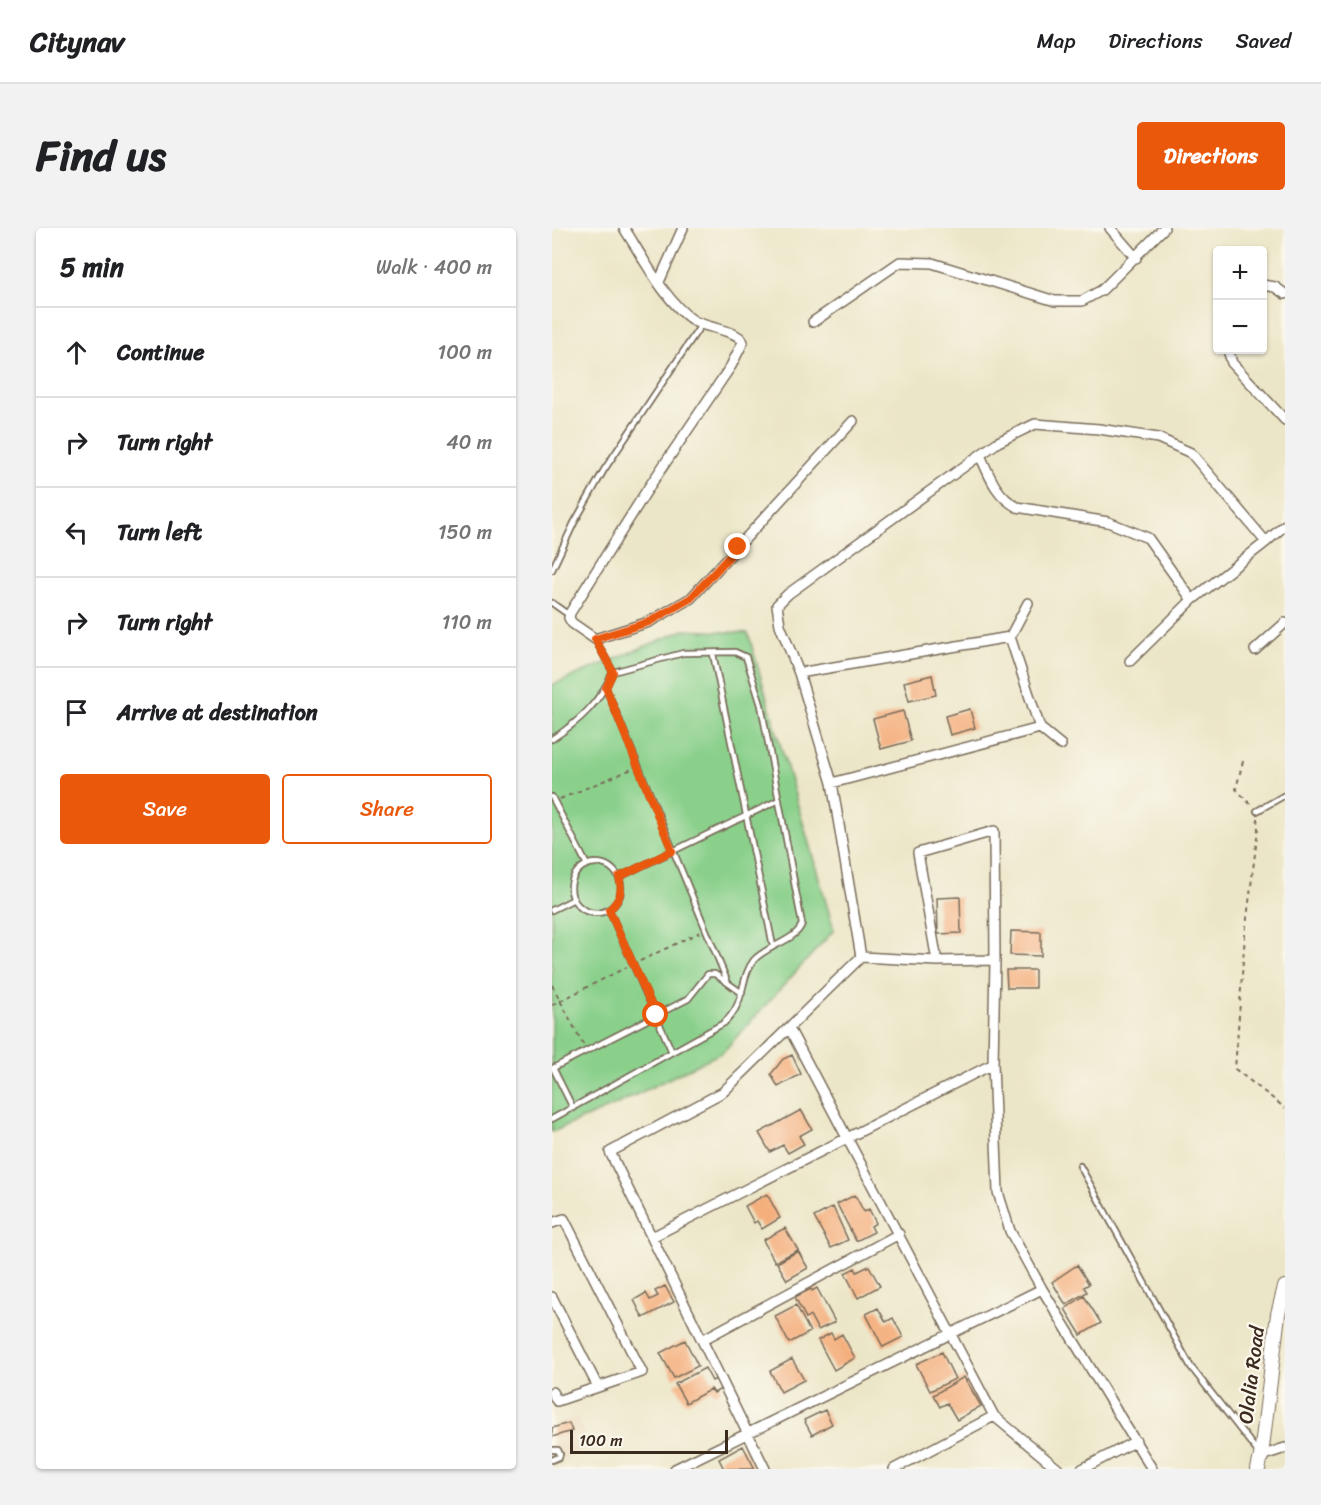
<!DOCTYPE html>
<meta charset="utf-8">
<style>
:root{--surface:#fff;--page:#f2f2f2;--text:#202124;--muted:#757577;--line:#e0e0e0;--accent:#ea580c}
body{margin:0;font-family:Sriracha,sans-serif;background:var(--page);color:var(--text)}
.controls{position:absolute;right:18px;top:18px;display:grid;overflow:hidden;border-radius:6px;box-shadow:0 2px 4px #0004}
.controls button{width:54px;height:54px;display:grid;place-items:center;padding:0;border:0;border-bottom:2px solid var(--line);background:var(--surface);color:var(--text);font:30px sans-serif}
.scale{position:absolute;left:18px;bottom:15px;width:158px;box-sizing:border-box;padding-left:6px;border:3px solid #3b2a1e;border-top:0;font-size:16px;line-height:21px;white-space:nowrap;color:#3b2a1e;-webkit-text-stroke:4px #fbf7ec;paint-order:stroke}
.stop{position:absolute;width:18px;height:18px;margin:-14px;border:4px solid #ea580c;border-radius:50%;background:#fff}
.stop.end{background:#ea580c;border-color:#fff;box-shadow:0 2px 6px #0008}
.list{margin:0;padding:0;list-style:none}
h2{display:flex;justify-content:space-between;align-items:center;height:78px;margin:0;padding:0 24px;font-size:26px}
h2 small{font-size:20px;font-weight:400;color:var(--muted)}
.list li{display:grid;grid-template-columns:39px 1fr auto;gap:18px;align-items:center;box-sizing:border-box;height:90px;padding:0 24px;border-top:2px solid var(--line)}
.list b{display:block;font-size:22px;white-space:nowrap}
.list em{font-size:20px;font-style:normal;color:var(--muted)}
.actions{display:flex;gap:12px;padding:18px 24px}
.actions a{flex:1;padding:14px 0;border:2px solid var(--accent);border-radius:6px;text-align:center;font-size:21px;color:var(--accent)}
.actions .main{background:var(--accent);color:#fff}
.icon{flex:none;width:33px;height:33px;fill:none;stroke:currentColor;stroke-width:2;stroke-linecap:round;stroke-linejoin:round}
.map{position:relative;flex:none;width:733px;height:1241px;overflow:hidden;border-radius:6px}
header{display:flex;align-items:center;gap:36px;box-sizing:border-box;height:84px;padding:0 30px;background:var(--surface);border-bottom:2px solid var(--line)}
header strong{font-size:28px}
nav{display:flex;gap:33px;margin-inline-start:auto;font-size:21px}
.intro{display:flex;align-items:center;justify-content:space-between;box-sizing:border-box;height:144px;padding:0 36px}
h1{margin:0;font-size:42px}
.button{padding:15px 27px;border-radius:6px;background:var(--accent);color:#fff;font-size:21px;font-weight:700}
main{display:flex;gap:36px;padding:0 36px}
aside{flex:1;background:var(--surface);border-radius:6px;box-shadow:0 2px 4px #0004}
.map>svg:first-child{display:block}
.built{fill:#ead8ba}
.green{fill:#8ad08b;stroke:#627d54;stroke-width:1.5}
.building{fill:#f4af7d}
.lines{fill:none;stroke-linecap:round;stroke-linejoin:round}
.lane-casing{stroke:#796c5a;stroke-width:8}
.street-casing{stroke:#796c5a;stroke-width:12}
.secondary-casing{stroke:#796c5a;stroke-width:16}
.path{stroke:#796c5a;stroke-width:2;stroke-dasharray:4.5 4.5;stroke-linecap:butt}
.lane{stroke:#fff;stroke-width:4.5}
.street{stroke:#fff;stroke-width:9}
.secondary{stroke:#fff;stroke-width:14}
.route{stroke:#ea580c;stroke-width:8}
.labels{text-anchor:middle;stroke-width:4.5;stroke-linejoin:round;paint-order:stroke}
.street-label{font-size:20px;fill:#3b2a1e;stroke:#fbf7ec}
</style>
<header>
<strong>Citynav</strong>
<nav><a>Map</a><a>Directions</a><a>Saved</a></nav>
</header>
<div class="intro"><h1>Find us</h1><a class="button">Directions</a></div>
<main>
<aside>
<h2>5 min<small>Walk · 400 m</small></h2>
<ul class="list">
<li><svg class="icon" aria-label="ahead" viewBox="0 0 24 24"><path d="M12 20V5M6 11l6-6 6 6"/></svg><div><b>Continue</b></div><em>100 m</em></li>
<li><svg class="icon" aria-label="right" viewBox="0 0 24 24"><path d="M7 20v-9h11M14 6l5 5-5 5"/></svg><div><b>Turn right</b></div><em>40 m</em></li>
<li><svg class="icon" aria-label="left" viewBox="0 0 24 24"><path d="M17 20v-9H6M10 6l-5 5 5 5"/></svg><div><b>Turn left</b></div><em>150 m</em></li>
<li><svg class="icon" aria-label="right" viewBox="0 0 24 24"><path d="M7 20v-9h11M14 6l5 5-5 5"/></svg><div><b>Turn right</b></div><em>110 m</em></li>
<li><svg class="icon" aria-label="arrive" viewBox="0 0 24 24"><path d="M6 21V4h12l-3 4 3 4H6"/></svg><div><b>Arrive at destination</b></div></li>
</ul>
<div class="actions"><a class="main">Save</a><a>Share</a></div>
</aside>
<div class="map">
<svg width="733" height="1241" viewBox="0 0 733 1241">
<rect width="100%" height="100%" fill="#fbf7ec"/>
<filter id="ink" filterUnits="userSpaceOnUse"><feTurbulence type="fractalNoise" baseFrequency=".0167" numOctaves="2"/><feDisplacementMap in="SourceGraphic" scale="12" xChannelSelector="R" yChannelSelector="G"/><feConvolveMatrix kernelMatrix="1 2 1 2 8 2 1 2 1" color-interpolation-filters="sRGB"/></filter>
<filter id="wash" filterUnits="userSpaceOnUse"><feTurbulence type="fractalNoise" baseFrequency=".008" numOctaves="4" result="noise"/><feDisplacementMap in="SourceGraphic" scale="24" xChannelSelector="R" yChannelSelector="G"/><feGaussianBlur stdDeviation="1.35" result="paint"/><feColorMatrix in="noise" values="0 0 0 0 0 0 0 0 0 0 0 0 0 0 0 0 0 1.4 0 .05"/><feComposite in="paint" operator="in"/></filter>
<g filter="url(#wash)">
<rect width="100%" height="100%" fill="#ece6c8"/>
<path class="built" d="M25 1189 38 1218 0 1237V1197Z"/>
<path class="green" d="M132 402 196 405 282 702 171 824 59 879 0 904V457Z"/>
<g id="blocks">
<path class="building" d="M380 447 384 467 357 473 352 454Z
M418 481 423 500 398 507 393 488Z
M351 483 359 513 329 521 321 491Z
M408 669 409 705 386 706 385 670Z
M459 703 489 704V728L458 727Z
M454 742H483V760H455Z
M240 827 249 846 226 859 219 846 231 831Z
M249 882 260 901 247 908 252 916 236 925 231 917 218 924 207 905Z
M215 966 228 990 210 1001 205 993 202 995 193 978Z
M303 967 312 984 317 981 324 995 319 998 322 1004 304 1013 285 976Z
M281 979 296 1012 279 1020 262 989Z
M233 1000 246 1022 223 1034 211 1012Z
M246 1023 256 1040 235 1052 225 1035Z
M525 1037 537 1056 532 1059 535 1064 514 1077 500 1054Z
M317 1038 328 1058 306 1070 293 1045 303 1040 305 1044Z
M113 1058 122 1074 91 1090 82 1072 94 1065 98 1072 106 1068 103 1063Z
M265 1060 283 1094 266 1102 258 1087 254 1090 243 1069 259 1061 260 1063Z
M532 1068 549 1095 529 1107 513 1081Z
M244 1077 258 1104 237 1115 223 1088Z
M326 1080 334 1094 341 1090 351 1109 331 1119 314 1086Z
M279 1105 282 1111 290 1106 303 1130 282 1142 266 1112Z
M133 1112 146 1138 122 1150 108 1125Z
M390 1124 403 1151 378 1163 364 1136Z
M240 1131 252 1152 229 1164 218 1143Z
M153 1140 160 1153 164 1151 169 1161 162 1165 159 1161 134 1175 123 1156Z
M412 1149 429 1178 405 1192 395 1175 388 1179 381 1167Z
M273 1182 280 1196 260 1207 252 1192Z
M17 1195 20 1203 0 1209V1200Z
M191 1218 203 1241H172L167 1231Z"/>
</g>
</g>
<g filter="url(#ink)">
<use href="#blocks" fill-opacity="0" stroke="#796c5a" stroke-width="1.5"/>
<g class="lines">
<g class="lane-casing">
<path id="lane" d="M0 342 22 295 52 242 149 97
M0 375 17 387
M161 426 221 718
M54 460 176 755
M0 511C28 493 47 475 61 444L43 411
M0 569 35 637
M705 583 733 567
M19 660a25 25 0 1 1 50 0a25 25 0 1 1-50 0Z
M67 649 227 572
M0 682 22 671
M57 682 120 824
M21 880 1 840 136 771 156 746H163L190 765
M0 891 172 795C195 774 187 751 202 732 214 718 244 713 250 696L209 477 194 429 183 424 131 425 61 444
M528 938 639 1139 705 1223
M0 1222H6L8 1226 7 1229 0 1232"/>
</g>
<g class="street-casing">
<path id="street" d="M72 0C90 28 114 75 142 93 154 100 186 102 191 114L179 138 97 259 18 385 17 390 20 395 43 411 97 394 139 370 301 193
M558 0 584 30
M107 54 131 0
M710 57 723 59 733 66
M261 94 348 34 380 35 503 73H530L550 62 612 0
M676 122 680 135 733 192
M428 227C437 247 444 268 465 279L556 294 596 310 640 372
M476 375 458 409 488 500 509 517
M703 422 733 395
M578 433 640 372 714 314 733 297
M247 445 458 409
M280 555 488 500
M309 729 385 733 443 732
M385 733 366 625 442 603 443 732 441 836 446 964 458 1003 490 1061 600 1241
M237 800 442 1188 506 1241
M0 995 12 991 90 1144 5 1173 0 1164
M100 1009 441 836
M0 1069 46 1159
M150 1112 347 1006
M709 1228 733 1220
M123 1241 490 1061
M213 1241 58 924 171 864 309 729 280 555 247 445 228 397 225 377 236 366 446 214 483 196 547 201 606 210 639 225 714 314
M342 1241 442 1188
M530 1241 584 1213"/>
</g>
<g class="secondary-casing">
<path id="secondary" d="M706 1241 709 1228 726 1086 733 1059"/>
</g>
<path class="path" d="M691 533 684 561 701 579
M8 571 80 541
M705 590 706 601 693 707 683 841 733 880
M88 733 148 704
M0 757 32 818
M0 777 75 739"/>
<use href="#lane" class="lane"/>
<use href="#street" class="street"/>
<use href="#secondary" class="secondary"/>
</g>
</g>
<g class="lines" filter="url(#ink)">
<path class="route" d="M104 787 57 682C68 672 71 663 67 649L120 623 54 460 61 444 43 411 97 394 139 370 186 319"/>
</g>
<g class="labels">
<g class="street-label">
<text transform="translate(699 1147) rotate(-83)" y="7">Olalia Road</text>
</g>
</g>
</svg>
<div class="controls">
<button>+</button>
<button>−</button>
</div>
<div class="scale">100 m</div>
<div class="stop" style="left:104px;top:787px"></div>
<div class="stop end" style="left:186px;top:319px"></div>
</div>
</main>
